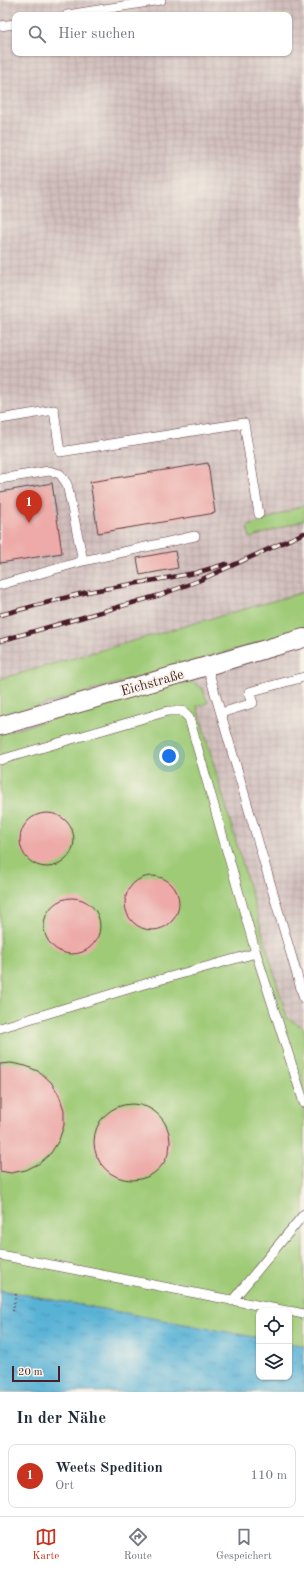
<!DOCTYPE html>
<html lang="de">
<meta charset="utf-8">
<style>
:root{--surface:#fff;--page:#f2f2f3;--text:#1f2937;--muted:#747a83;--line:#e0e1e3;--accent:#c8321e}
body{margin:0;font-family:"Old Standard TT",serif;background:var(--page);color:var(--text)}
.controls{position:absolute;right:12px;bottom:12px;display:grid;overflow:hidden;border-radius:8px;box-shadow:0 1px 3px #0004}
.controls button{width:36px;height:36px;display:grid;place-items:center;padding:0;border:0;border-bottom:1px solid var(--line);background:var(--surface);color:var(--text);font:20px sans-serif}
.scale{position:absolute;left:12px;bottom:10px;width:48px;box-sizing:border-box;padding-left:4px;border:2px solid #4a1f2b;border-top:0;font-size:11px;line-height:14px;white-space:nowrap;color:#4a1f2b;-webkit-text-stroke:3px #f7f3e8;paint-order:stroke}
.you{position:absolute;left:169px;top:756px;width:14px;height:14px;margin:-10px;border:3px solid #fff;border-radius:50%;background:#1a73e8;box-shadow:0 0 0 6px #1a73e833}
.badge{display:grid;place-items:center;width:26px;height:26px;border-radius:50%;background:var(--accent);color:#fff;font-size:13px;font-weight:700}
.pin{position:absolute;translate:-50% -33px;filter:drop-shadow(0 1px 2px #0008)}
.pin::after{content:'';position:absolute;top:21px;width:14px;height:12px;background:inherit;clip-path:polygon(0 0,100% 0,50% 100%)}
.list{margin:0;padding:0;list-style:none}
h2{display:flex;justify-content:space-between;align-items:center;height:52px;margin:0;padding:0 16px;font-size:17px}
h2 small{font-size:13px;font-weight:400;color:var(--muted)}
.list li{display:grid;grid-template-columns:26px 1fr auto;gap:12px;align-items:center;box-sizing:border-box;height:64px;margin:0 8px 8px;padding:0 8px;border:1px solid var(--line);border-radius:8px}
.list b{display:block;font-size:15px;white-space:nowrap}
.list p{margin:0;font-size:13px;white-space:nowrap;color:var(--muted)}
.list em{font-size:13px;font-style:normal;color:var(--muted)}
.icon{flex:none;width:22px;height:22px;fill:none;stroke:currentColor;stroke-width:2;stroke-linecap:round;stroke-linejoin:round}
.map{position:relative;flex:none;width:304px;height:1392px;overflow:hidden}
.search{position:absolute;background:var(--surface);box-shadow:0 1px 3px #0004;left:12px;right:12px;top:12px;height:44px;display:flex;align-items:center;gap:10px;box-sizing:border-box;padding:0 14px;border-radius:8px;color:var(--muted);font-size:15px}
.sheet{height:124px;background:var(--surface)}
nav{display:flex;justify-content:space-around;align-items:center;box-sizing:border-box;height:56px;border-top:1px solid var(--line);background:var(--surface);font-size:11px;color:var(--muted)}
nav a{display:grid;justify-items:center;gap:2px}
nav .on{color:var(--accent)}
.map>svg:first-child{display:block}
.industrial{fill:url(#industrial-grid);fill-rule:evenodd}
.grass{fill:#9fcb77;stroke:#747551}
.water{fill:url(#water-ripples);stroke:#526880}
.building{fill:#edaaa8}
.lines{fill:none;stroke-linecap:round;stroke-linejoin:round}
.service-casing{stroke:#623c41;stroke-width:10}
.minor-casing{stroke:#623c41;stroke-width:20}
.path{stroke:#623c41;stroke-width:2.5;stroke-dasharray:1 3;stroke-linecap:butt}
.service{stroke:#fff;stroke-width:9}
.minor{stroke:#fff;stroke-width:18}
.rail-casing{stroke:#4a1f2b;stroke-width:4.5}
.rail{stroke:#f7f3e8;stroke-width:3;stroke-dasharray:9;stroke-linecap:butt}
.labels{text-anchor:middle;stroke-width:4;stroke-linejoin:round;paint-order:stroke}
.street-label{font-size:14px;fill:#4a1f2b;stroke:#f7f3e8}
</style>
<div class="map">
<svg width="304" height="1392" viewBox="0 0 304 1392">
<defs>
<pattern id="industrial-grid" width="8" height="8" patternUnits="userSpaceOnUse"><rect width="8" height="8" fill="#d1bfbd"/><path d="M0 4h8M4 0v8" fill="none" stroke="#b5a4a3"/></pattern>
<pattern id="water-ripples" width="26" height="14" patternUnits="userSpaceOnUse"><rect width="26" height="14" fill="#59b2d6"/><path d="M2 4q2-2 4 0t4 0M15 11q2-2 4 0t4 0" fill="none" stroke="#4c90ae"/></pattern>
</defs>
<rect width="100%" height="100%" fill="#f7f3e8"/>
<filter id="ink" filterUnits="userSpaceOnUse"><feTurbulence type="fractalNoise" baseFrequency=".025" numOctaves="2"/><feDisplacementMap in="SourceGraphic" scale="8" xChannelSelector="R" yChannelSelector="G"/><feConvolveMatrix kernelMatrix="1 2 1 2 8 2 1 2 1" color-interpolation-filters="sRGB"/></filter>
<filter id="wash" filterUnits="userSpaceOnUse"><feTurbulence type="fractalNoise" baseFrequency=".012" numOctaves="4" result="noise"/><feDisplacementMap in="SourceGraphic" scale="16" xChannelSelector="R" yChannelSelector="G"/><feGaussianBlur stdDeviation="0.9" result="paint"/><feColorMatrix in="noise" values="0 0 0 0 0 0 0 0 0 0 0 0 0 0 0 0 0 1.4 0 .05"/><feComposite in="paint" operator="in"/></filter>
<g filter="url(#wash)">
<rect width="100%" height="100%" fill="#e7e0bc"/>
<path class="industrial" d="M0 0H304V1346L289 1343V1311H259V1338L0 1290ZM15 15H289V53H15Z"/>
<path class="grass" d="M304 505V520L250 538 247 527Z
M304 592V630L0 717V679Z
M193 682 202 688 208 703 197 706 287 1018 304 1028V1346L289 1343V1311H259V1338L0 1290V734L166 686Z"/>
<path class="water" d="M0 1290 259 1338V1377H289V1343L304 1346V1392H0Z"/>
<g id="blocks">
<path class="building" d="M208 463 215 513 98 533 90 482Z
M52 483 62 553 0 563V492Z
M175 551 178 568 140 575 137 558Z
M20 840a27 27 0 1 1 54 0a27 27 0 1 1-54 0Z
M125 903a27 27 0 1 1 54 0a27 27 0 1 1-54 0Z
M44 926a28 28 0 1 1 56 0a28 28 0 1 1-56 0Z
M11 1063 26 1066 40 1072 51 1082 59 1095 64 1110V1125L59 1140 51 1153 40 1163 26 1170 11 1173 0 1171V1064Z
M94 1142a38 38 0 1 1 76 0a38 38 0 1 1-76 0Z"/>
</g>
</g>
<g filter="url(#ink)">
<use href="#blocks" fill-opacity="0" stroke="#623c41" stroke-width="1"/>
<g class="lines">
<g class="service-casing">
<path id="service" d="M67 15 161 0
M0 26 15 24
M0 419 54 410 60 452 244 423 259 514
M0 479 49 471 60 474 67 484 83 561
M0 585 83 561 195 536
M207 666 304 999
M221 713 253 703 249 692 304 677
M0 760 168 711H182L189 718 256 953 304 1103
M0 1028 141 985 256 953
M0 1255 287 1311
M232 1301 304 1214
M289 1311 304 1314"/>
</g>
<g class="minor-casing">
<path id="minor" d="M0 726 304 638"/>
</g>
<path class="path" d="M13 1311 16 1293"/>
<use href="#service" class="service"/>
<use href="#minor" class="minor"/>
<g class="rail-casing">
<path id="rail" d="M0 615 87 592 195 573 226 564
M0 641 160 595 198 581 304 533"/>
</g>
<use href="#rail" class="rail"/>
</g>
</g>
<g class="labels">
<g class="street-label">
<text transform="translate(152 682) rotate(-16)" y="5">Eichstraße</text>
</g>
</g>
</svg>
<div class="controls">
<button><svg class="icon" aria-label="locate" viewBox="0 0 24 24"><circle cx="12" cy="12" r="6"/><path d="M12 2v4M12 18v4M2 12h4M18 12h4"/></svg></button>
<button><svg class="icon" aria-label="layers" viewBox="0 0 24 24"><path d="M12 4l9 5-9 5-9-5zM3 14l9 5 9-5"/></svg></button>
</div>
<div class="scale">20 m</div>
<div class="you"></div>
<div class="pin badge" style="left:29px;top:523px">1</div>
<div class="search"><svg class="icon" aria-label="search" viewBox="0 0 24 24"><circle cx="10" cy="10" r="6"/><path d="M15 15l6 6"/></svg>Hier suchen</div>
</div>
<section class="sheet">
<h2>In der Nähe<small></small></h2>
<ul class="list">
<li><span class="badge">1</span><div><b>Weets Spedition</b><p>Ort</p></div><em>110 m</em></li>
</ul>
</section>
<nav>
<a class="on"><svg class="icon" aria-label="map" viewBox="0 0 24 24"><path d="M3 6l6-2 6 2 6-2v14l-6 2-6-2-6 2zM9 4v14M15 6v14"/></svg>Karte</a>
<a><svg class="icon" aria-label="directions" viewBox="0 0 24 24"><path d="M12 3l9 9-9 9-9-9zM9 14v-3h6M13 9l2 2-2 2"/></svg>Route</a>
<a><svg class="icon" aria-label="saved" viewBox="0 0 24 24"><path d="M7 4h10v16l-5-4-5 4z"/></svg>Gespeichert</a>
</nav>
